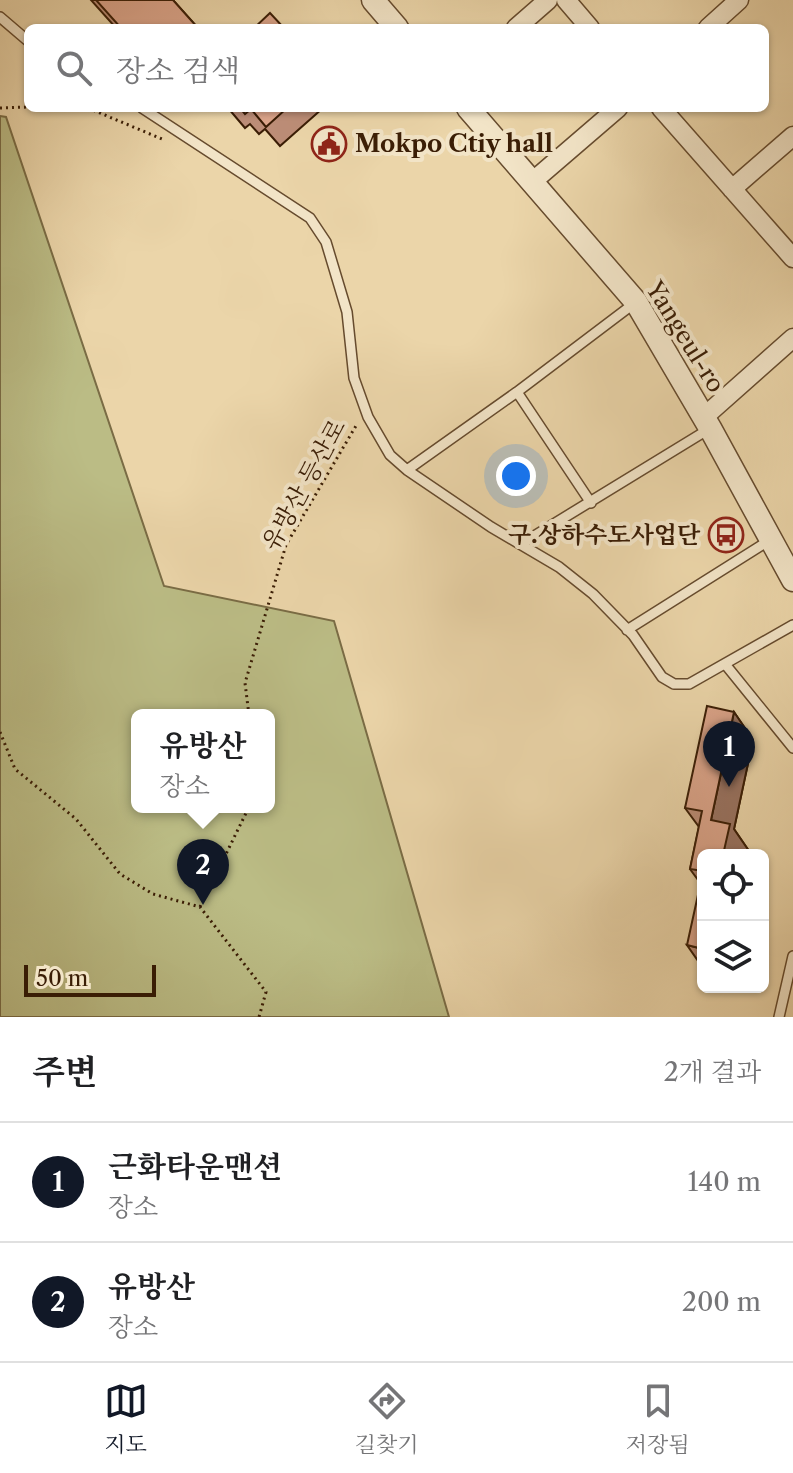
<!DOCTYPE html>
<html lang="ko">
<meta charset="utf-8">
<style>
:root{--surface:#fff;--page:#f2f2f2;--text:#202124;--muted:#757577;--line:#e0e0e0;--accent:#111827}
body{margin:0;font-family:"Libre Caslon Text","Noto Serif KR",serif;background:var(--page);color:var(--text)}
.controls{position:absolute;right:24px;bottom:24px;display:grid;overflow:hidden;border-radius:12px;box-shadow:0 2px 6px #0004}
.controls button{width:72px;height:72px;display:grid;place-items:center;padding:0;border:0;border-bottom:2px solid var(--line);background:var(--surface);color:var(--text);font:40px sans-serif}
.scale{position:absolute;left:24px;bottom:20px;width:132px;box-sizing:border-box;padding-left:8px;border:4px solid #3a1d05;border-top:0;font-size:22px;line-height:28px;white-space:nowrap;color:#3a1d05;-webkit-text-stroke:6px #f2e4c7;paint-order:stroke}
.you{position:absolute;left:516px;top:476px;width:28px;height:28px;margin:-20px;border:6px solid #fff;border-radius:50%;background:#1a73e8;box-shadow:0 0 0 12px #1a73e833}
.badge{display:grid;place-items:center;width:52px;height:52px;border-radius:50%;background:var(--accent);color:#fff;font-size:26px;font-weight:700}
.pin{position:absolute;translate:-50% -66px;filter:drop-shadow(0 2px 4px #0008)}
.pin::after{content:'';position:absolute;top:42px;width:28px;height:24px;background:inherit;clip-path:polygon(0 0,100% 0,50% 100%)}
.popup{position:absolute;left:131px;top:709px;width:144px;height:104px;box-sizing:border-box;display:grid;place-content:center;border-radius:12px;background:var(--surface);filter:drop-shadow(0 2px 6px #0005);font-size:26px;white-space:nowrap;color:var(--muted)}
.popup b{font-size:30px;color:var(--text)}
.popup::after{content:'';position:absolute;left:50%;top:100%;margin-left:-16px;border:16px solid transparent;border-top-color:var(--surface)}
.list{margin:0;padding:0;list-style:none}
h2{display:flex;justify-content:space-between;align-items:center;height:104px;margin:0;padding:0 32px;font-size:34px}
h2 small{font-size:26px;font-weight:400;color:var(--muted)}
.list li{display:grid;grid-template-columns:52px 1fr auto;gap:24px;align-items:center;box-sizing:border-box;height:120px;padding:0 32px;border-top:2px solid var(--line)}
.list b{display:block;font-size:30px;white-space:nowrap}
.list p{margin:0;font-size:26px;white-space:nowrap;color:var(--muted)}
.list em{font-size:26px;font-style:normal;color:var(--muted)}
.icon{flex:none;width:44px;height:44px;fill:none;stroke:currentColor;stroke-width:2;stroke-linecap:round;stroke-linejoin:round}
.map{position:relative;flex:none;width:793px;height:1017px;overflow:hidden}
.search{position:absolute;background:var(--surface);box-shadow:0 2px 6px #0004;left:24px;right:24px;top:24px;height:88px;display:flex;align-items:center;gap:20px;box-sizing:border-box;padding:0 28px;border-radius:12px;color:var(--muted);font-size:30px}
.sheet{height:344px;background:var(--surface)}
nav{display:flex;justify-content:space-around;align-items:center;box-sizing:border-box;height:112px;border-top:2px solid var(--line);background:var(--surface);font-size:22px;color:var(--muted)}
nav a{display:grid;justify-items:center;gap:4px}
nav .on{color:var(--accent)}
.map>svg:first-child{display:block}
.green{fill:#bbbc85;stroke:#7a6c45;stroke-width:2;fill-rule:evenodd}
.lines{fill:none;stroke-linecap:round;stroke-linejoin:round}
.service-casing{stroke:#664b2e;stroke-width:12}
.minor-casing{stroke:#664b2e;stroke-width:21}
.tertiary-casing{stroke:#664b2e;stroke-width:25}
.path{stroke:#3a1d05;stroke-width:3;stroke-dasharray:2 4;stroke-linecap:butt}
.service{stroke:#f2e4c7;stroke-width:9}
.minor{stroke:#f2e4c7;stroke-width:18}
.tertiary{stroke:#f2e4c7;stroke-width:22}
.wall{fill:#bc8d77;stroke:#3a1d05;stroke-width:2}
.shaded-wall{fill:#997361;stroke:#3a1d05;stroke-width:2}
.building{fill:#dba48a;stroke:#3a1d05;stroke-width:2}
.labels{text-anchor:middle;stroke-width:8;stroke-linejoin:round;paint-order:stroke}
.poi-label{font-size:24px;font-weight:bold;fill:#3a1d05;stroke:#f2e4c7;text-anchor:start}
.street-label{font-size:24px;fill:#3a1d05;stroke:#f2e4c7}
</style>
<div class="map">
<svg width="793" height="1017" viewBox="0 0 793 1017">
<rect width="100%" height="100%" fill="#ebd5a9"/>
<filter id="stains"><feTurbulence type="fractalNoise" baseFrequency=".0025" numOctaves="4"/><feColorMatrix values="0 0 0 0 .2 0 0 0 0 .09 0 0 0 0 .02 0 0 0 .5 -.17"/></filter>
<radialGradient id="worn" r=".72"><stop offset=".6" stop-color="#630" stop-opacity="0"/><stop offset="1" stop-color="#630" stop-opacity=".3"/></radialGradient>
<path class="green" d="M0 116 6 117 164 586 334 621 449 1017H0ZM137 715H269V807H137Z"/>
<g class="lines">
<g class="service-casing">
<path id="service" d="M0 17 28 41
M142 108 310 218 326 242 347 312 354 378 368 417 390 455 407 470 491 527 559 567 593 594 633 635 662 677 674 684H689L793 625
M517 392 591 503
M407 470 517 392 636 302
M521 544 709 429
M627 630 770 540
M725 664 793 748
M779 1017 793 956"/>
</g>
<g class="minor-casing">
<path id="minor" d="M566 0 590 28
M516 28 548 0
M708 28 739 0
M661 108 793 258
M532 182 618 108
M732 189 793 136
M704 417 793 338"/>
</g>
<g class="tertiary-casing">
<path id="tertiary" d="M373 0 397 28
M468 108 636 302 710 428 793 580"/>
</g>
<path class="path" d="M0 108 28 107
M88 108 162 139
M249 715 245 683 286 545 357 424
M0 732 15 769 76 819 120 874 153 894 200 907 266 992 259 1017
M200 907 249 807"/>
<use href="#service" class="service"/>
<use href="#minor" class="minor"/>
<use href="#tertiary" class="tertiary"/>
</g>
<path class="wall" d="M91 0H173L198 28H116Z
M228 108H323L280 146 265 129 259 134 250 124 245 128Z
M734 712 753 740 734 829 749 851 703 949 701 884 690 869 699 827 685 808Z
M687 945 703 949V968Z"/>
<path class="shaded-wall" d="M734 712 753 740 734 829 749 851 748 855H723L711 820Z"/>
<path class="building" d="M96 0H173L198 28H121Z
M270 13 284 28H254Z
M240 108H287L266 127 251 109 245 114Z
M707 706 734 712 711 820 730 824 723 855H703V871L690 869 702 811 685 808Z
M703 872V949L687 945Z"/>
<defs>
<g id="civic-ring" transform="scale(1.8)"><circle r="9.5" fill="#f2e4c7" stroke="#8f2418" stroke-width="1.5"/><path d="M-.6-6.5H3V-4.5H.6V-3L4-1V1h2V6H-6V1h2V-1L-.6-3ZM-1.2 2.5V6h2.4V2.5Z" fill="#8f2418"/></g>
<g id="bus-ring" transform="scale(1.8)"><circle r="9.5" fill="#f2e4c7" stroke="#8f2418" stroke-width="1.5"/><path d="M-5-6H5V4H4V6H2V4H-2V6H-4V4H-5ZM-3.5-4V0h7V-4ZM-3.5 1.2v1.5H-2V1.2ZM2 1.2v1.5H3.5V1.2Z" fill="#8f2418"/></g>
</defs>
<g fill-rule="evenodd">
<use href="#civic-ring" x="329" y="144"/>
<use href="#bus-ring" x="726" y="535"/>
</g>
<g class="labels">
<g class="poi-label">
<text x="355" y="152">Mokpo Ctiy hall</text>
<text x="700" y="543" text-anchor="end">구.상하수도사업단</text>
</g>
<g class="street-label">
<text transform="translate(685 337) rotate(58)" y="8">Yangeul-ro</text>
<text transform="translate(304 485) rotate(-61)" y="8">유방산 등산로</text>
</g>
</g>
<rect width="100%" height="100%" filter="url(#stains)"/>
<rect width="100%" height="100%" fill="url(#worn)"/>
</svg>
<div class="controls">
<button><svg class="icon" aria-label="locate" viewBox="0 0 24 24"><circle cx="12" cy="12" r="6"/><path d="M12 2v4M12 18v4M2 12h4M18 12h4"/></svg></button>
<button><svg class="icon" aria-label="layers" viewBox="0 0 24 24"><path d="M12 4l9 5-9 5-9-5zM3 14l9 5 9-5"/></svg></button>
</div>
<div class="scale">50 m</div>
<div class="you"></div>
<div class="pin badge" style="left:729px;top:787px">1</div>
<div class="pin badge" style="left:203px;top:905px">2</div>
<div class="popup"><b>유방산</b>장소</div>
<div class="search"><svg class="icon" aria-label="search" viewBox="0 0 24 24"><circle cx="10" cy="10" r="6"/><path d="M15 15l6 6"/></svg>장소 검색</div>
</div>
<section class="sheet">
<h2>주변<small>2개 결과</small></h2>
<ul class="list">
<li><span class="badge">1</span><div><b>근화타운맨션</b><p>장소</p></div><em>140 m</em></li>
<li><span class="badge">2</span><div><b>유방산</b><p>장소</p></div><em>200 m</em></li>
</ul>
</section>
<nav>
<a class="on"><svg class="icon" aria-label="map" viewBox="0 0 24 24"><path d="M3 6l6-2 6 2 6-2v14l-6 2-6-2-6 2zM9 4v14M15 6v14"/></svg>지도</a>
<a><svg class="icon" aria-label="directions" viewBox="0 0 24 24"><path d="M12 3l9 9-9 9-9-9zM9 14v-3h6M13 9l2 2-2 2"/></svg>길찾기</a>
<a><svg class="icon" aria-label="saved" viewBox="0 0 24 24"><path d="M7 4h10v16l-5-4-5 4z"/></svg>저장됨</a>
</nav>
